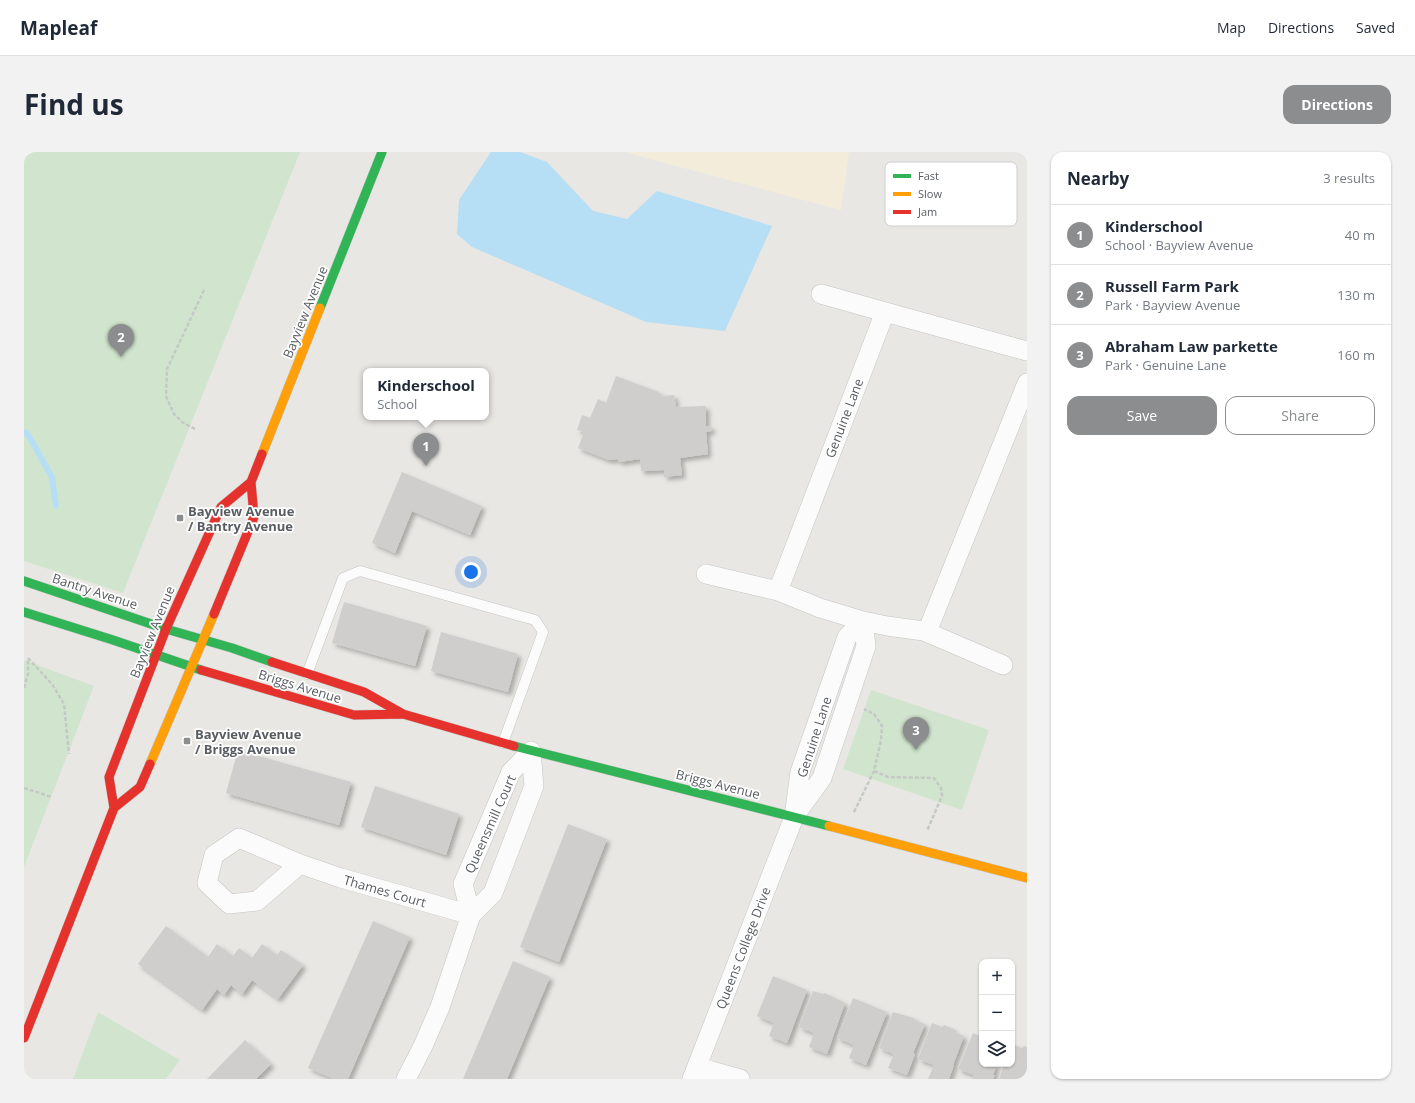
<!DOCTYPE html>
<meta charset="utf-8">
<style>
:root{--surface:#fff;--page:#f2f2f3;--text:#1f2937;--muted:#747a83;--line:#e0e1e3;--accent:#8b8d8e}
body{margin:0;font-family:"Open Sans",sans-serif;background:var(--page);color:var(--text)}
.controls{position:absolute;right:12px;bottom:12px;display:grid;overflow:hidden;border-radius:8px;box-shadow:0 1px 3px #0004}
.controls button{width:36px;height:36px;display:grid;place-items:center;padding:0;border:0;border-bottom:1px solid var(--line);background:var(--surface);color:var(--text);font:20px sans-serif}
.you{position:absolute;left:447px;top:420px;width:14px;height:14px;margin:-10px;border:3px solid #fff;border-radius:50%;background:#1a73e8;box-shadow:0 0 0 6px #1a73e833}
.badge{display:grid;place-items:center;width:26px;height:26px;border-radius:50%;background:var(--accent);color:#fff;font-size:13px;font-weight:700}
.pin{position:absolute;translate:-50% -33px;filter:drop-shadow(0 1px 2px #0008)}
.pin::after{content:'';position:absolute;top:21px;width:14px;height:12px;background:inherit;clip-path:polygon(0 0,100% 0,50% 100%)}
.popup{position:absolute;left:339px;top:216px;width:126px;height:52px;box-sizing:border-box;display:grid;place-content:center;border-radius:8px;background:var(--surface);filter:drop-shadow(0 1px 3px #0005);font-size:13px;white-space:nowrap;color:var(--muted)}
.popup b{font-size:15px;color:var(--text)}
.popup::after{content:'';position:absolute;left:50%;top:100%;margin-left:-8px;border:8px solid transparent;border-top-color:var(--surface)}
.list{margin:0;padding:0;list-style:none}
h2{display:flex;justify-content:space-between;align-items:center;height:52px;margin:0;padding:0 16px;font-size:17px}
h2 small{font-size:13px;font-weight:400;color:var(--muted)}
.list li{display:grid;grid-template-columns:26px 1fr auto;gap:12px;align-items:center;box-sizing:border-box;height:60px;padding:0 16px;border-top:1px solid var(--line)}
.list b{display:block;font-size:15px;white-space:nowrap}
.list p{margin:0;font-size:13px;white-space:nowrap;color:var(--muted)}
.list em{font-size:13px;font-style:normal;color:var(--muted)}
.actions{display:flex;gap:8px;padding:12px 16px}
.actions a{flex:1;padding:9px 0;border:1px solid var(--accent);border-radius:12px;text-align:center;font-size:14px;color:var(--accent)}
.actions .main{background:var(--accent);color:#fff}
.icon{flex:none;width:22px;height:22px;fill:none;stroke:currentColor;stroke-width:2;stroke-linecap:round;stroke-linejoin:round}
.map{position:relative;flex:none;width:1003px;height:927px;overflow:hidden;border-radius:12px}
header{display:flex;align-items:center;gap:24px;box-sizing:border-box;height:56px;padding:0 20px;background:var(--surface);border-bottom:1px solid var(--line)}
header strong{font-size:19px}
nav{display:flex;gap:22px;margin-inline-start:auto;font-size:14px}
.intro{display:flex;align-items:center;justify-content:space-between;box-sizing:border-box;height:96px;padding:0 24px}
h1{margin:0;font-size:28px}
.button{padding:10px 18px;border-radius:12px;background:var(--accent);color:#fff;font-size:14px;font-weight:700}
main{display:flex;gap:24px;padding:0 24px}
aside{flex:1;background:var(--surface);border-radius:12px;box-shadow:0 1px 3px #0004}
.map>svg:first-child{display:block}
.commercial{fill:#f3ecdb}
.green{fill:#d1e5ce}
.water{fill:#b6def4}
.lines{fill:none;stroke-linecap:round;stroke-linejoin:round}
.stream{stroke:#b6def4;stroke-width:6}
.building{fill:#cfcecc;filter:url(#shadow)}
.lane-casing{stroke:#c4c4c4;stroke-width:11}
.street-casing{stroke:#c4c4c4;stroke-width:20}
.fast-casing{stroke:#c5c5c5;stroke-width:10}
.slow-casing{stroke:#c5c5c5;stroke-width:10}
.jam-casing{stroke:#c5c5c5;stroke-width:10}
.path{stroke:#c4c9c6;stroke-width:2.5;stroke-dasharray:4 2;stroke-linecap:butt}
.lane{stroke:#fcfbfb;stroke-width:10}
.street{stroke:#fcfbfb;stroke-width:19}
.fast{stroke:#30b455;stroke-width:9}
.slow{stroke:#ff9f0a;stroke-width:9}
.jam{stroke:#e5322d;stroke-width:9}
.poi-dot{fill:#8b8d8e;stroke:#fff;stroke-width:1.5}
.labels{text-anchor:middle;stroke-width:3.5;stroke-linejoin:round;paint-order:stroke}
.street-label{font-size:13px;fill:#595d61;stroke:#fff}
.poi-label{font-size:13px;font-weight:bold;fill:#595d61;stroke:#fff;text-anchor:start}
.key{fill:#fff;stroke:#cdced0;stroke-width:1}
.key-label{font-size:11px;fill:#595d61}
</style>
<header>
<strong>Mapleaf</strong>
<nav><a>Map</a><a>Directions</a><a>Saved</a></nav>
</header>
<div class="intro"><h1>Find us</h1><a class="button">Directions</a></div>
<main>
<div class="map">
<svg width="1003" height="927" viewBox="0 0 1003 927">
<defs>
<filter id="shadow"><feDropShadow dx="3.5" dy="3.5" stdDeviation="2" flood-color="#0004"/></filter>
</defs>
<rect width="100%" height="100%" fill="#e8e7e3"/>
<path class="commercial" d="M600 0H825L817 58Z"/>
<path class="green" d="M0 0H276L99 441 0 409Z
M0 508 70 534 0 715Z
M847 538 965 578 938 658 819 617Z
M74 860 156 908 142 927H49Z"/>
<path class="water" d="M467 0H496L523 10 569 59 603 67 633 39 748 74 701 179 622 170 448 95 433 82 435 48Z"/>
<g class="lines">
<path class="stream" d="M0 280 3 281 28 325 32 354"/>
</g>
<path class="building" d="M592 224 635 240 636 244 650 243 652 255 682 254V274H687L688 277 687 279 682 280 684 302 656 306 658 323 640 325V318L617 319 616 307 595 310 594 307 585 308 554 296 560 280 553 278 558 263 566 266 574 247 582 251Z
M378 320 458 354 446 383 388 359 371 401 348 391Z
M320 450 403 474 391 514 308 491Z
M417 480 494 502 484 540 407 519Z
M214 598 327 630 315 673 202 641Z
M351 634 435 662 422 703 337 675Z
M544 672 583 687 535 810 496 795Z
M349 769 386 785 324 927H310L284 916Z
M142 774 184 805 193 792 209 804 215 796 228 806 238 792 253 803 257 798 279 813 254 847 228 828 218 842 207 833 200 843 193 837 178 858 114 812Z
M489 809 526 825 483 927H439Z
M749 824 783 838 763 891 745 884 750 871 733 864Z
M789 839 799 842 801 841 821 851 803 902 785 895 790 881 775 875Z
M829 846 863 860 842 913 825 906 830 893 813 886Z
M869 860 890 866 891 868 901 872 889 901 891 902 883 923 864 916 870 902 855 896Z
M908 871 918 875 920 873 930 877V880L940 884 929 913H930L925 927H904L910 913 894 907Z
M949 881 958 885V912H973L969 923H971L969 927H948L950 923 934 917Z
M221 888 247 912 232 927H183Z
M988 892 998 896 1000 894 1003 895V927H975L980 912H988Z"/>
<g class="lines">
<g class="lane-casing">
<path id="lane" d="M283 522 319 426 336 419 511 468 519 480 479 591"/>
</g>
<g class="street-casing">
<path id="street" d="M797 142 861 160
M682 422 754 439
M903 480 1003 231
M979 513 900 479 863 474 839 469 796 456 754 439 861 160 1003 199
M772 662 798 626 842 494 839 469
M215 686 276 712 233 749 205 752 183 731 190 703Z
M276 712 317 726 447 763
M447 763 439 732 487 620 507 599
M673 915 716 927
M382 927 399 894 416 855 447 763 469 741 510 634 507 599
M668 927 770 665 776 620 823 485 839 469"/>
</g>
<g class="fast-casing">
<path id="fast" d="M296 156 358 0
M0 429 142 477 208 496 248 510
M0 460 89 488 177 518
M490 594 805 674"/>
</g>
<g class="slow-casing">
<path id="slow" d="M238 302 296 156
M126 612 190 462
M805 674 1003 726"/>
</g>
<g class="jam-casing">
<path id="jam" d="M190 462 230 365 227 330 238 302
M248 510 340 540 379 562 490 594
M177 518 330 563 379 562
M90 656 85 625 142 477 197 355 227 330
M0 886 90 656 116 635 126 612"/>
</g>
<path class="path" d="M171 277 158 270 150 262 142 244 143 217 181 136
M4 506 28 532 40 552 45 602
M0 536 4 522V507
M850 619 864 625 910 626 917 636 918 644 903 679
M0 636 28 645
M830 660 850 619 857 588 858 574 850 562 840 557"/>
<use href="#lane" class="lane"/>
<use href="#street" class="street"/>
<use href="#fast" class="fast"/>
<use href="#slow" class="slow"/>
<use href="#jam" class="jam"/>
</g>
<g class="poi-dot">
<rect x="152" y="362" width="8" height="8" rx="2"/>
<rect x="159" y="585" width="8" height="8" rx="2"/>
</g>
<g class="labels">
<g class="street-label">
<text transform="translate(281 160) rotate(-68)" y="5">Bayview Avenue</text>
<text transform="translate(820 266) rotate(-69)" y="5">Genuine Lane</text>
<text transform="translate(71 439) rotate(18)" y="5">Bantry Avenue</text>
<text transform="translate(128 480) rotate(-68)" y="5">Bayview Avenue</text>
<text transform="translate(276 534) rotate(17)" y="5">Briggs Avenue</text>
<text transform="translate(790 585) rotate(-72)" y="5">Genuine Lane</text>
<text transform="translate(694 632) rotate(14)" y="5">Briggs Avenue</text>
<text transform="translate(466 672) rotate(-66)" y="5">Queensmill Court</text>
<text transform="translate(361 739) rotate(16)" y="5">Thames Court</text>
<text transform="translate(719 796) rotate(-69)" y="5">Queens College Drive</text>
</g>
<g class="poi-label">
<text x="164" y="364">Bayview Avenue<tspan x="164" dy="15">/ Bantry Avenue</tspan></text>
<text x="171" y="587">Bayview Avenue<tspan x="171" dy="15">/ Briggs Avenue</tspan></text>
</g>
</g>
<rect x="861" y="10" width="132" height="64" rx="6" class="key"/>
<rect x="869" y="22" width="18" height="4" fill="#30b455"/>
<rect x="869" y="40" width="18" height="4" fill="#ff9f0a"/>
<rect x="869" y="58" width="18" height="4" fill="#e5322d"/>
<g class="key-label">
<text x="894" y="28">Fast</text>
<text x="894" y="46">Slow</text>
<text x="894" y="64">Jam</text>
</g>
</svg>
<div class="controls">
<button>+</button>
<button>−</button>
<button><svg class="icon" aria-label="layers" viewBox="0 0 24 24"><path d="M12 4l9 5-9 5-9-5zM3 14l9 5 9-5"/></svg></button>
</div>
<div class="you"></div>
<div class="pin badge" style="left:402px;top:314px">1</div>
<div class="popup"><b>Kinderschool</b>School</div>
<div class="pin badge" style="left:97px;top:205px">2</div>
<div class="pin badge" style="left:892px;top:598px">3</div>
</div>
<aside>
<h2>Nearby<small>3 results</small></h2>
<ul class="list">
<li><span class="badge">1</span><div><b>Kinderschool</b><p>School · Bayview Avenue</p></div><em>40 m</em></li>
<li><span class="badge">2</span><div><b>Russell Farm Park</b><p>Park · Bayview Avenue</p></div><em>130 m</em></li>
<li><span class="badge">3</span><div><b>Abraham Law parkette</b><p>Park · Genuine Lane</p></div><em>160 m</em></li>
</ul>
<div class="actions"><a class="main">Save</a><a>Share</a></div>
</aside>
</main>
